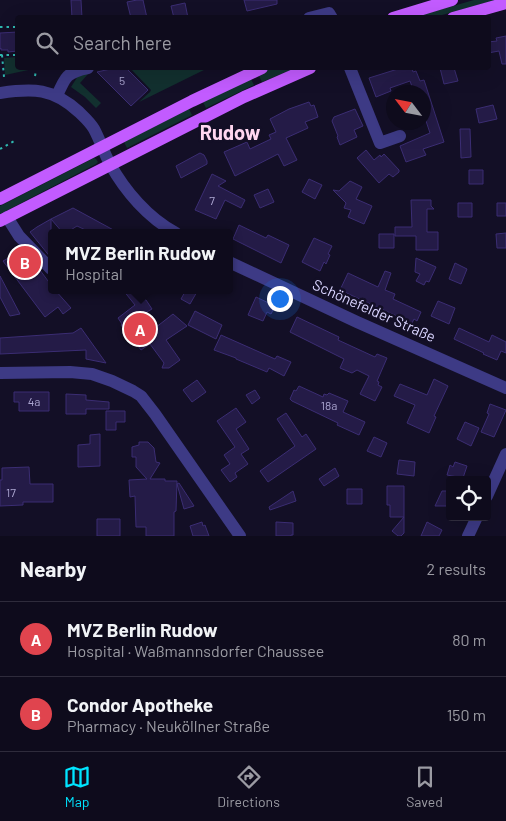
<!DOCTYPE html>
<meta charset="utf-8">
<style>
:root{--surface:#0e0b1c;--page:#171425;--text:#f1f3f6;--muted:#9b9ba3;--line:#2e2b3b;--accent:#00e5ff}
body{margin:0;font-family:Barlow,sans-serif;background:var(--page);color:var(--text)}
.controls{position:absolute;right:15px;bottom:15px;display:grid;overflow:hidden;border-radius:5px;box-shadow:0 5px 20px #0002}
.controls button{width:45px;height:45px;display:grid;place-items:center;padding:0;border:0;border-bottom:1px solid var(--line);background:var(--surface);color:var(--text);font:25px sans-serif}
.compass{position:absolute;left:386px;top:85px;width:45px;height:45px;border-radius:50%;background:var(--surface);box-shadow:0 5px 20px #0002;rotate:302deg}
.you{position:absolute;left:279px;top:298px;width:18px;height:18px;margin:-12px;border:4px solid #fff;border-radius:50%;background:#1a73e8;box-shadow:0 0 0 8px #1a73e833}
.badge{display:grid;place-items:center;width:32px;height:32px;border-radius:50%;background:var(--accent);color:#fff;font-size:16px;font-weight:700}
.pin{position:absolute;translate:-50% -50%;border:2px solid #fff;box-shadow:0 1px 5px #0006}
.popup{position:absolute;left:48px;top:229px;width:185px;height:65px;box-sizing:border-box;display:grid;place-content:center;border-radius:5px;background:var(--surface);filter:drop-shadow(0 1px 4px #0005);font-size:16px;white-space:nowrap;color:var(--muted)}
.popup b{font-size:19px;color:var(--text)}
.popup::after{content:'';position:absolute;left:50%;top:100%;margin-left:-10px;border:10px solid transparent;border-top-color:var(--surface)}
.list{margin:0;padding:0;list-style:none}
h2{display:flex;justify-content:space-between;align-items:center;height:65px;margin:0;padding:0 20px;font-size:21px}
h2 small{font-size:16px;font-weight:400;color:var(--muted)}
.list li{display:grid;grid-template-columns:32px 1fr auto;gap:15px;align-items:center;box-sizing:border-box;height:75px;padding:0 20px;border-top:1px solid var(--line)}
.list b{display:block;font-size:19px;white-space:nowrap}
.list p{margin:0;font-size:16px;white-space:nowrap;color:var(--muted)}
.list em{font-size:16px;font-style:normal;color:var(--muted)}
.icon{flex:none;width:28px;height:28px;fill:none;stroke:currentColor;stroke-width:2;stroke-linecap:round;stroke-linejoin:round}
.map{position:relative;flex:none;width:506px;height:536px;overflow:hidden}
.search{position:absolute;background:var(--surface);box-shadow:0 5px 20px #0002;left:15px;right:15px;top:15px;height:55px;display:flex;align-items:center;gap:12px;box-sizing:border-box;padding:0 18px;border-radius:5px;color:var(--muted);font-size:19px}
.sheet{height:215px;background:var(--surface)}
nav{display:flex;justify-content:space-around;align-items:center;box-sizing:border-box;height:70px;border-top:1px solid var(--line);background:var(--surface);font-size:14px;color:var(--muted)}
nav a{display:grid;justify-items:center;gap:2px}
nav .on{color:var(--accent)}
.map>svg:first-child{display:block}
.green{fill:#12302f}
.building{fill:#241b47;stroke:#3b2d73}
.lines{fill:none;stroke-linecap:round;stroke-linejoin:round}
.path{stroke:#2fb8b0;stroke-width:2;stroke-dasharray:2.5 4;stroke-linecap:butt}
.minor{stroke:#3d3a85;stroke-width:12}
.major{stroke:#c25bff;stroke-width:12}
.labels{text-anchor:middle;stroke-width:5;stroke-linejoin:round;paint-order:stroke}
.number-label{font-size:12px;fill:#aca6d1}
.street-label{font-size:15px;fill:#d9d4ff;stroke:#130f26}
.district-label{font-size:20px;font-weight:bold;fill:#ffd6f0;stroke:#130f26}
</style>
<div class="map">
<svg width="506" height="536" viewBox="0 0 506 536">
<rect width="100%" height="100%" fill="#130f26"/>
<path class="green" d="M474 0H495L435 17 411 18Z
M17 57 18 68H34L33 69 5 75 4 58Z
M130 68H208L139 102 150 92 151 90Z
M274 68H296L262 82 258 74Z
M89 73 80 83 101 103 96 108 85 97 71 87 78 76Z
M251 79 254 85 206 108 203 102Z
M189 109 192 115 127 148 124 142Z
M94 158 96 159 98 162 96 164 0 214V206Z"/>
<path class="building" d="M71 0H81L82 18H72Z
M137 0H143L147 18H131L127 2Z
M244 0H277V4L247 11Z
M185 3 188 18H174L171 6Z
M18 32V51L8 52V50H1V48L0 49V33Z
M506 36V64H502L499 51 488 53V42L497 41 496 38Z
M115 68H126L148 90 131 106 97 72Z
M401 68H412L413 72 416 71 420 81 424 80 444 142 423 149 426 155 406 162 400 146 430 133 424 115V92H414L410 81 390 88 391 91 376 97 369 78Z
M440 68H454L458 81 444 84Z
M309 102 311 106 314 105 318 117 305 122 308 128 286 138 297 160 284 166 278 154 235 176 224 152 247 142 250 149 271 139 269 135 276 132 270 119 289 109Z
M493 105 497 119 479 123 476 109Z
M355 109 363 126 354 130 357 137 340 145 337 137 338 136 332 121 334 117Z
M460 129H470L471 157 461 158Z
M366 150 374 160 380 155 381 157 384 154 399 170V172L393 177 389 174 379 183 357 158Z
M200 153 204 155 207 161V164L181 178 176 166Z
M469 170H483V184H469Z
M212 174 226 181 218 186 245 200 241 208 225 200 216 219 195 210Z
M309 179 322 185 315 199 302 192Z
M350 181 362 187 356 199 372 206 364 224 348 217 351 210 344 208 346 203 333 190 339 191Z
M268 189 274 202 260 208 254 195Z
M411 200H431V206L434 209H427V232H438V250H416V236H395V227H412Z
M458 203H472V217H458Z
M497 203H506V216H497Z
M73 208 119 233H92L77 226 66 233H63L51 219Z
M51 219V258L30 232 37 227Z
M239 225 266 238 268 235 289 245 281 263 233 239Z
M506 233V248H497L496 234Z
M379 234H394V248H379Z
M314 238 332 246 328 254 330 255 326 264 324 262 320 271 302 262Z
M17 246 29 259H30L37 266 51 285V290H55L71 308 63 314 58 307 45 317 3 261 14 255 12 251Z
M416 258 436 267 429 282 426 281 424 285 416 281 420 274 415 272Z
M455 263 467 269 461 284 449 279Z
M385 271 391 273 385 290 395 294 393 299 421 312 417 321 414 319 412 323 340 290 348 273 378 287Z
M0 276 20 314 10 316 0 297Z
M123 290H136L143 299 146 300 152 309 145 313 155 328 173 314 187 326 166 340 180 360 169 368H162L164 363 150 344 141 350 128 333 127 334 121 325 122 324 118 318 135 305Z
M186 290H198L190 304 181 299Z
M256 297 275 306 271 314 267 312 263 321 248 315Z
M438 301 455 308 449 324 431 316Z
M195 311 222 325 216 339 188 325Z
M297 317 339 337 338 340 375 357 377 354 387 358 377 381 379 382 378 385 382 387 375 401 360 394 369 376 357 370 352 373 340 368 344 359 290 332Z
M81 328 106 363 86 359V350L0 354V338L73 333Z
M459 328 489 342 492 335 506 342V353L501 351 497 360 483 354 484 353 454 339Z
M221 335 275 359 277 356 291 362 284 376 269 368 267 372 236 359V358L214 350Z
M434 379 448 386 434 416 436 417 429 433 407 423 415 405 394 396 400 384 427 395Z
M197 380 206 392 192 402 183 390Z
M299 386 323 397 324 394 327 395 329 393 348 401 343 412 365 422 359 435 337 425 338 423 292 401 290 399 294 390 296 391Z
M255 390 260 398 252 404 246 395Z
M14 392H49V411H19V402H14Z
M66 394 86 395V400L109 402V409H86V414H66Z
M490 404 506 410 494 437 481 432 489 414 487 413Z
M236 408 246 422 236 429 249 449 241 454 248 464 235 473 237 477 230 482 221 470 230 464 224 455 235 447 217 421Z
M106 411H125V422H116V430H106Z
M286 413 302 437 306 434 316 449 268 482 260 471 295 446 277 419Z
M465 422 479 428 471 446 457 439Z
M100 434V466L78 467V445L90 444V435Z
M374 437 387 443 381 457 367 451Z
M139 442H148L154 448 156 462 160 463 150 479H165V481H177L176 511 174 512V536H146V527H136L135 496 130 497 129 480 147 479 136 467V457H132V447L139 445Z
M399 460 415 462 414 476 397 474Z
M455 462 467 466 463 478 447 475 450 465 453 467Z
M29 467 30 484H53V502H23V505L0 506V480H2V468Z
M335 468 339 476 324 486 319 479Z
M179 483 194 506 184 509 177 484Z
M387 486H404V533L401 536H398L392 531 404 517H390V505H387Z
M347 489H362V504H347Z
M293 491 296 501 270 510 269 507Z
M442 491H449V506H435Z
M97 519H120V536H97Z
M202 522 203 526 205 525 209 536H193L190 526Z
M276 522 293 523V535H291V536H276Z
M427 522 442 530 439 536H421Z"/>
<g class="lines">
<path class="path" d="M0 27H18
M0 55H18
M2 55 4 77
M35 76 36 71V68
M0 149 16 140"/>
<path class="minor" d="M309 18 329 13 332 18
M350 68 380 143 400 136
M0 93C33 88 53 88 79 112 84 117 90 122 94 129 100 140 104 153 110 164 125 191 148 218 176 233
M57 96C65 77 67 72 88 68
M7 217 19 236 51 269
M229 262 357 322 506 388
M0 373 70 372 92 374 112 381 133 391 141 396 155 414 240 536
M487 496 506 454
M468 536 477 517"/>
<path class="major" d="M393 18 452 0
M453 18 506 3
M0 199 192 101 262 68
M0 221 244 97 310 68"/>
</g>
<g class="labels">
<g class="number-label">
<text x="122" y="85">5</text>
<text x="212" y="205">7</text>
<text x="34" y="406">4a</text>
<text x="329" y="410">18a</text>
<text x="11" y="497">17</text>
</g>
<g class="street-label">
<text transform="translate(374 311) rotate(24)" y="5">Schönefelder Straße</text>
</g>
<g class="district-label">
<text x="230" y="140">Rudow</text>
</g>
</g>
</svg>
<div class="controls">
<button><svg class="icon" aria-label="locate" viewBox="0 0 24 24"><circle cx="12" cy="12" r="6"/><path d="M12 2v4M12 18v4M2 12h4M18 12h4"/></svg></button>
</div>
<svg class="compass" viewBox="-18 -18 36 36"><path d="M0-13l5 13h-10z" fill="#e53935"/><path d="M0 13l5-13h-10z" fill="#9b9ba3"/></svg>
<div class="you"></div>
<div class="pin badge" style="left:140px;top:329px;background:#e0444e">A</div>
<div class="popup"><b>MVZ Berlin Rudow</b>Hospital</div>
<div class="pin badge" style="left:25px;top:262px;background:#e0444e">B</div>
<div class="search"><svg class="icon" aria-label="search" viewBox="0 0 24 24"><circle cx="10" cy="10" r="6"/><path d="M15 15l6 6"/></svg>Search here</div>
</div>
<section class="sheet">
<h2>Nearby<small>2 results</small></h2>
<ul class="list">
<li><span class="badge" style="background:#e0444e">A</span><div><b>MVZ Berlin Rudow</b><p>Hospital · Waßmannsdorfer Chaussee</p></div><em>80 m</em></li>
<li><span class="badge" style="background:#e0444e">B</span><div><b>Condor Apotheke</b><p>Pharmacy · Neuköllner Straße</p></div><em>150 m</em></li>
</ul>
</section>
<nav>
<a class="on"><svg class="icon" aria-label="map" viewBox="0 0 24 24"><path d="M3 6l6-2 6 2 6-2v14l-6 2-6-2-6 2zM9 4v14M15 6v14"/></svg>Map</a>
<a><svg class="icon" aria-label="directions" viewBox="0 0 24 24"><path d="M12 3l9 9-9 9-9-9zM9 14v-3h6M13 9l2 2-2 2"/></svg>Directions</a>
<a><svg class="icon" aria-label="saved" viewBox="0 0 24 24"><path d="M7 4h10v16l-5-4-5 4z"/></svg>Saved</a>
</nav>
